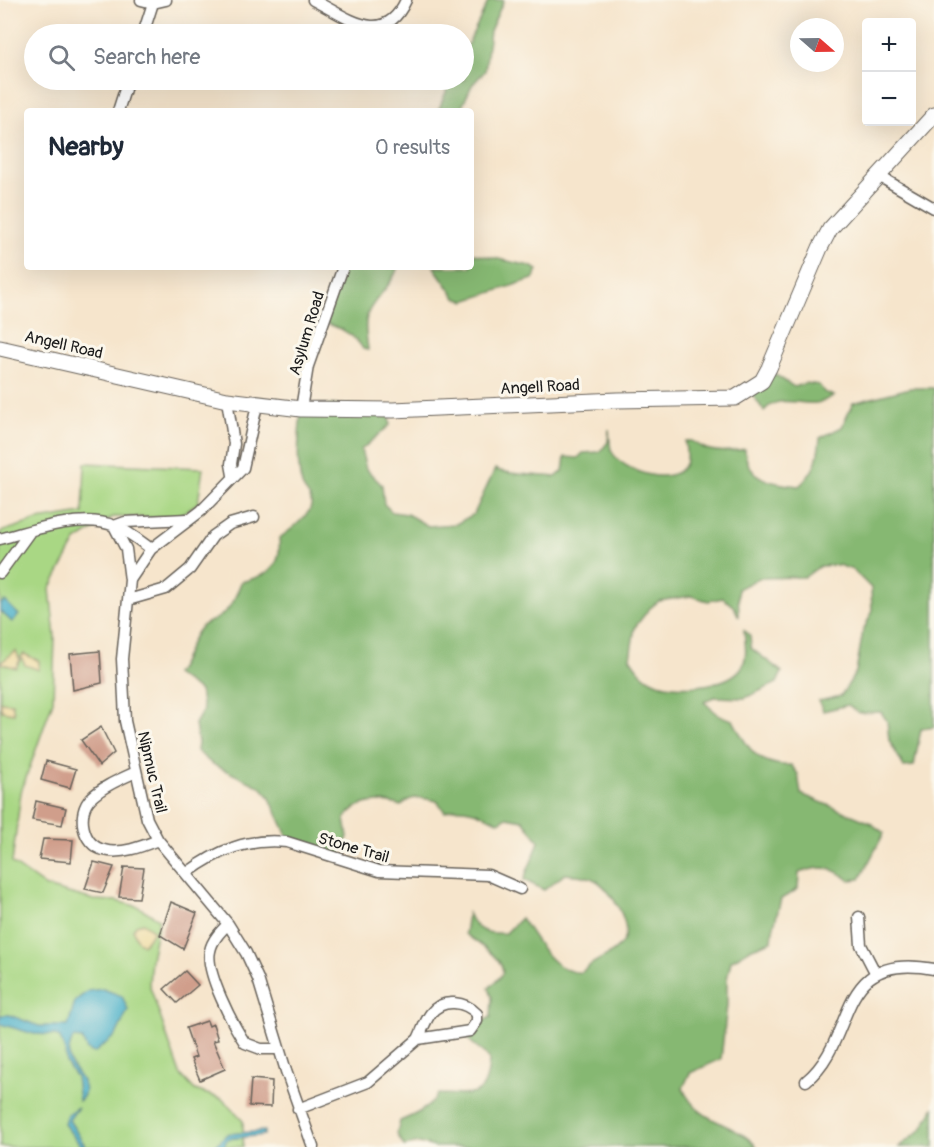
<!DOCTYPE html>
<meta charset="utf-8">
<style>
:root{--surface:#fff;--page:#f2f2f3;--text:#1f2937;--muted:#747a83;--line:#e0e1e3}
body{margin:0;font-family:Pangolin,sans-serif;background:var(--page);color:var(--text)}
.controls{position:absolute;right:18px;top:18px;display:grid;overflow:hidden;border-radius:6px;box-shadow:0 6px 24px #0002}
.controls button{width:54px;height:54px;display:grid;place-items:center;padding:0;border:0;border-bottom:2px solid var(--line);background:var(--surface);color:var(--text);font:30px sans-serif}
.compass{position:absolute;left:790px;top:18px;width:54px;height:54px;border-radius:50%;background:var(--surface);box-shadow:0 6px 24px #0002;rotate:110deg}
.list{margin:0;padding:0;list-style:none}
h2{display:flex;justify-content:space-between;align-items:center;height:78px;margin:0;padding:0 24px;font-size:26px}
h2 small{font-size:20px;font-weight:400;color:var(--muted)}
.icon{flex:none;width:33px;height:33px;fill:none;stroke:currentColor;stroke-width:2;stroke-linecap:round;stroke-linejoin:round}
.map{position:relative;flex:none;width:934px;height:1147px;overflow:hidden}
.search{position:absolute;background:var(--surface);box-shadow:0 6px 24px #0002;left:24px;top:24px;width:450px;height:66px;display:flex;align-items:center;gap:15px;box-sizing:border-box;padding:0 21px;border-radius:33px;color:var(--muted);font-size:22px}
.panel{position:absolute;background:var(--surface);box-shadow:0 6px 24px #0002;left:24px;top:108px;width:450px;height:162px;border-radius:6px}
.map>svg:first-child{display:block}
.green{fill:#a9d784;stroke:#627a50;stroke-width:1.5}
.forest{fill:#86b872;stroke:#516a47;stroke-width:1.5}
.sand{fill:#eeda9e;stroke:#857b5d;stroke-width:1.5}
.water{fill:#4ab0c9;stroke:#336672;stroke-width:1.5}
.building{fill:#d09e8b}
.lines{fill:none;stroke-linecap:round;stroke-linejoin:round}
.street-casing{stroke:#68625a;stroke-width:13}
.secondary-casing{stroke:#68625a;stroke-width:17}
.street{stroke:#fff;stroke-width:10}
.secondary{stroke:#fff;stroke-width:15}
.labels{text-anchor:middle;stroke-width:6;stroke-linejoin:round;paint-order:stroke}
.street-label{font-size:16px;fill:#1c1c1c;stroke:#fbf7ec}
</style>
<div class="map">
<svg width="934" height="1147" viewBox="0 0 934 1147">
<rect width="100%" height="100%" fill="#fbf7ec"/>
<filter id="ink" filterUnits="userSpaceOnUse"><feTurbulence type="fractalNoise" baseFrequency=".0167" numOctaves="2"/><feDisplacementMap in="SourceGraphic" scale="12" xChannelSelector="R" yChannelSelector="G"/><feConvolveMatrix kernelMatrix="1 2 1 2 8 2 1 2 1" color-interpolation-filters="sRGB"/></filter>
<filter id="wash" filterUnits="userSpaceOnUse"><feTurbulence type="fractalNoise" baseFrequency=".008" numOctaves="4" result="noise"/><feDisplacementMap in="SourceGraphic" scale="24" xChannelSelector="R" yChannelSelector="G"/><feGaussianBlur stdDeviation="1.35" result="paint"/><feColorMatrix in="noise" values="0 0 0 0 0 0 0 0 0 0 0 0 0 0 0 0 0 1.4 0 .05"/><feComposite in="paint" operator="in"/></filter>
<g filter="url(#wash)">
<rect width="100%" height="100%" fill="#f6e5cc"/>
<path class="green" d="M85 463 203 468 198 503 175 518 113 517 76 541 50 589 55 637 53 701 21 792 12 863 46 887 94 900 116 901 139 907 159 919 151 959 149 984 180 1074 195 1090 222 1099 243 1121V1147H0V532L38 520 83 513Z"/>
<path class="forest" d="M489 0H504L490 31 485 71 472 85 460 111H438L451 80H464V52Z
M471 253 530 266 538 270 533 279 465 301 456 298 434 267H471Z
M342 267H398C391 287 378 294 369 311 363 323 367 338 368 350L363 349C354 333 339 328 323 322Z
M768 370 794 387 806 383 819 385 824 392 834 396C829 398 822 403 816 403 798 405 778 394 764 411L752 394Z
M910 388H934V727L921 729 914 766 904 767 889 740 887 721 881 712 859 713 848 705 823 711 819 701 841 696 856 672 863 631 872 612 871 588 853 570 838 565 820 566 805 577 759 578 738 589 739 617 734 607 723 598 708 601 691 596 659 601 649 609 635 627 630 658C636 667 642 676 653 681 673 691 728 688 742 667 748 656 745 642 744 630L750 636 751 648 782 672 777 683 745 698 714 697 704 702 720 716 733 720C747 747 757 767 791 765L798 774 801 794 869 822 884 833 860 879 849 880C832 865 819 866 799 873L798 889 781 899 773 930 772 941 752 948 731 961 727 979V1005L721 1059 690 1073 683 1088C698 1125 735 1121 757 1147H435L419 1143 404 1146 397 1134 400 1121C415 1115 430 1108 438 1094 474 1095 488 1100 489 1058L469 1040 464 1030 491 1017 492 997 489 988C493 984 499 979 502 974 508 961 474 941 465 934L468 913C476 932 486 934 506 933L521 918C536 939 553 975 582 972 593 959 614 956 623 941 633 925 611 890 597 881 588 875 576 875 565 874L544 890 524 880C528 866 535 856 539 841L523 820 507 817 499 822C483 814 462 803 445 812L437 801C423 798 411 794 401 806 382 799 356 800 345 819L348 837 340 856 288 838 269 796 261 787 212 764 197 751 198 743 195 724 203 710 200 691 175 674C186 661 188 645 197 632 205 620 210 624 219 617 231 610 237 594 241 582 269 575 282 569 279 538 287 533 310 515 311 506 313 497 304 492 302 485 295 461 300 430 301 405L388 406 390 425 361 450 366 469 382 485 384 504 392 512 407 514 428 526 456 524 474 514 495 469C505 475 541 475 556 477L563 471 565 457 578 458 583 453 600 452 608 442 609 429C610 436 609 447 612 452 623 472 673 488 685 464 688 458 685 448 685 441 694 440 695 443 702 447 715 454 732 451 745 449 746 480 774 484 799 486 815 472 818 460 820 438L842 427 853 403Z
M934 1107V1147H899L922 1129Z"/>
<path class="sand" d="M16 651 20 660 16 668 0 663Z
M24 654 39 661V670L25 665 21 657Z
M0 702 12 703 14 713 2 711Z
M143 923 154 931 143 945 137 940 133 930 136 925Z"/>
<path class="water" d="M5 601 19 615 12 622 0 611V604Z
M103 989 122 996 128 1010 116 1035 94 1053 87 1050 82 1039 73 1038C70 1045 67 1055 70 1062 75 1073 94 1089 79 1101L76 1077 66 1063 65 1050 60 1038 55 1035 34 1034 0 1024V1015H9L39 1026H68L75 1001 88 991Z
M78 1107 69 1120 86 1147H82L64 1124 67 1114Z
M264 1131V1135L227 1139 224 1147H214L227 1134Z"/>
<g id="blocks">
<path class="building" d="M100 651 102 683 73 690 70 654Z
M101 727 114 753 99 766 81 740Z
M46 761 76 769 70 788 41 780Z
M36 801 66 808 62 825 32 820Z
M43 839 73 840 71 862 39 859Z
M94 862 114 867 103 893 85 889Z
M124 867 144 868 139 898 119 897Z
M171 902 197 913 183 949 160 935Z
M185 971 198 985 177 1003 164 989Z
M207 1021 209 1026 213 1024 218 1040 213 1041 225 1069 200 1080 191 1059 196 1057 186 1028Z
M251 1079 272 1081 271 1107 249 1106Z"/>
</g>
</g>
<g filter="url(#ink)">
<use href="#blocks" fill-opacity="0" stroke="#68625a" stroke-width="1.5"/>
<g class="lines">
<g class="street-casing">
<path id="street" d="M141 0 153 3 166 0
M313 0C347 17 384 49 406 0
M143 34 153 3
M118 111 128 80
M877 175 934 208
M227 400 234 444 231 464 233 475
M257 405 243 468 201 511 151 549 130 580 122 659 124 698 125 721 147 819 158 840 228 924 246 953 258 979 286 1071 313 1147
M301 409 308 366 343 267
M0 539C33 530 82 513 115 526 128 531 140 541 151 549
M0 573 29 533
M130 580 126 549 114 526 125 522 187 519
M128 600 166 589 190 569 213 536 230 524 254 517
M136 772C121 779 103 786 91 798 76 813 82 845 104 850 121 855 143 846 158 840
M187 873C218 850 248 838 287 842L379 871 488 875 520 889
M859 917 861 945 876 974
M228 924C221 931 212 940 210 951 205 972 233 1025 245 1043L261 1049H279
M806 1081C859 1038 832 950 934 969
M298 1109 368 1082 418 1039 470 1031 477 1021V1014C465 1001 443 998 431 1013 425 1021 422 1031 418 1039"/>
</g>
<g class="secondary-casing">
<path id="secondary" d="M0 348 227 400 301 409 393 410 617 400 735 398 762 381 769 368 820 248 830 229 934 115"/>
</g>
<use href="#street" class="street"/>
<use href="#secondary" class="secondary"/>
</g>
</g>
<g class="labels">
<g class="street-label">
<text transform="translate(306 333) rotate(-73)" y="6">Asylum Road</text>
<text transform="translate(64 344) rotate(13)" y="6">Angell Road</text>
<text transform="translate(540 386) rotate(-3)" y="6">Angell Road</text>
<text transform="translate(153 772) rotate(77)" y="6">Nipmuc Trail</text>
<text transform="translate(354 847) rotate(16)" y="6">Stone Trail</text>
</g>
</g>
</svg>
<div class="controls">
<button>+</button>
<button>−</button>
</div>
<svg class="compass" viewBox="-18 -18 36 36"><path d="M0-13l5 13h-10z" fill="#e53935"/><path d="M0 13l5-13h-10z" fill="#747a83"/></svg>
<div class="search"><svg class="icon" aria-label="search" viewBox="0 0 24 24"><circle cx="10" cy="10" r="6"/><path d="M15 15l6 6"/></svg>Search here</div>
<section class="panel">
<h2>Nearby<small>0 results</small></h2>
<ul class="list">
</ul>
</section>
</div>
